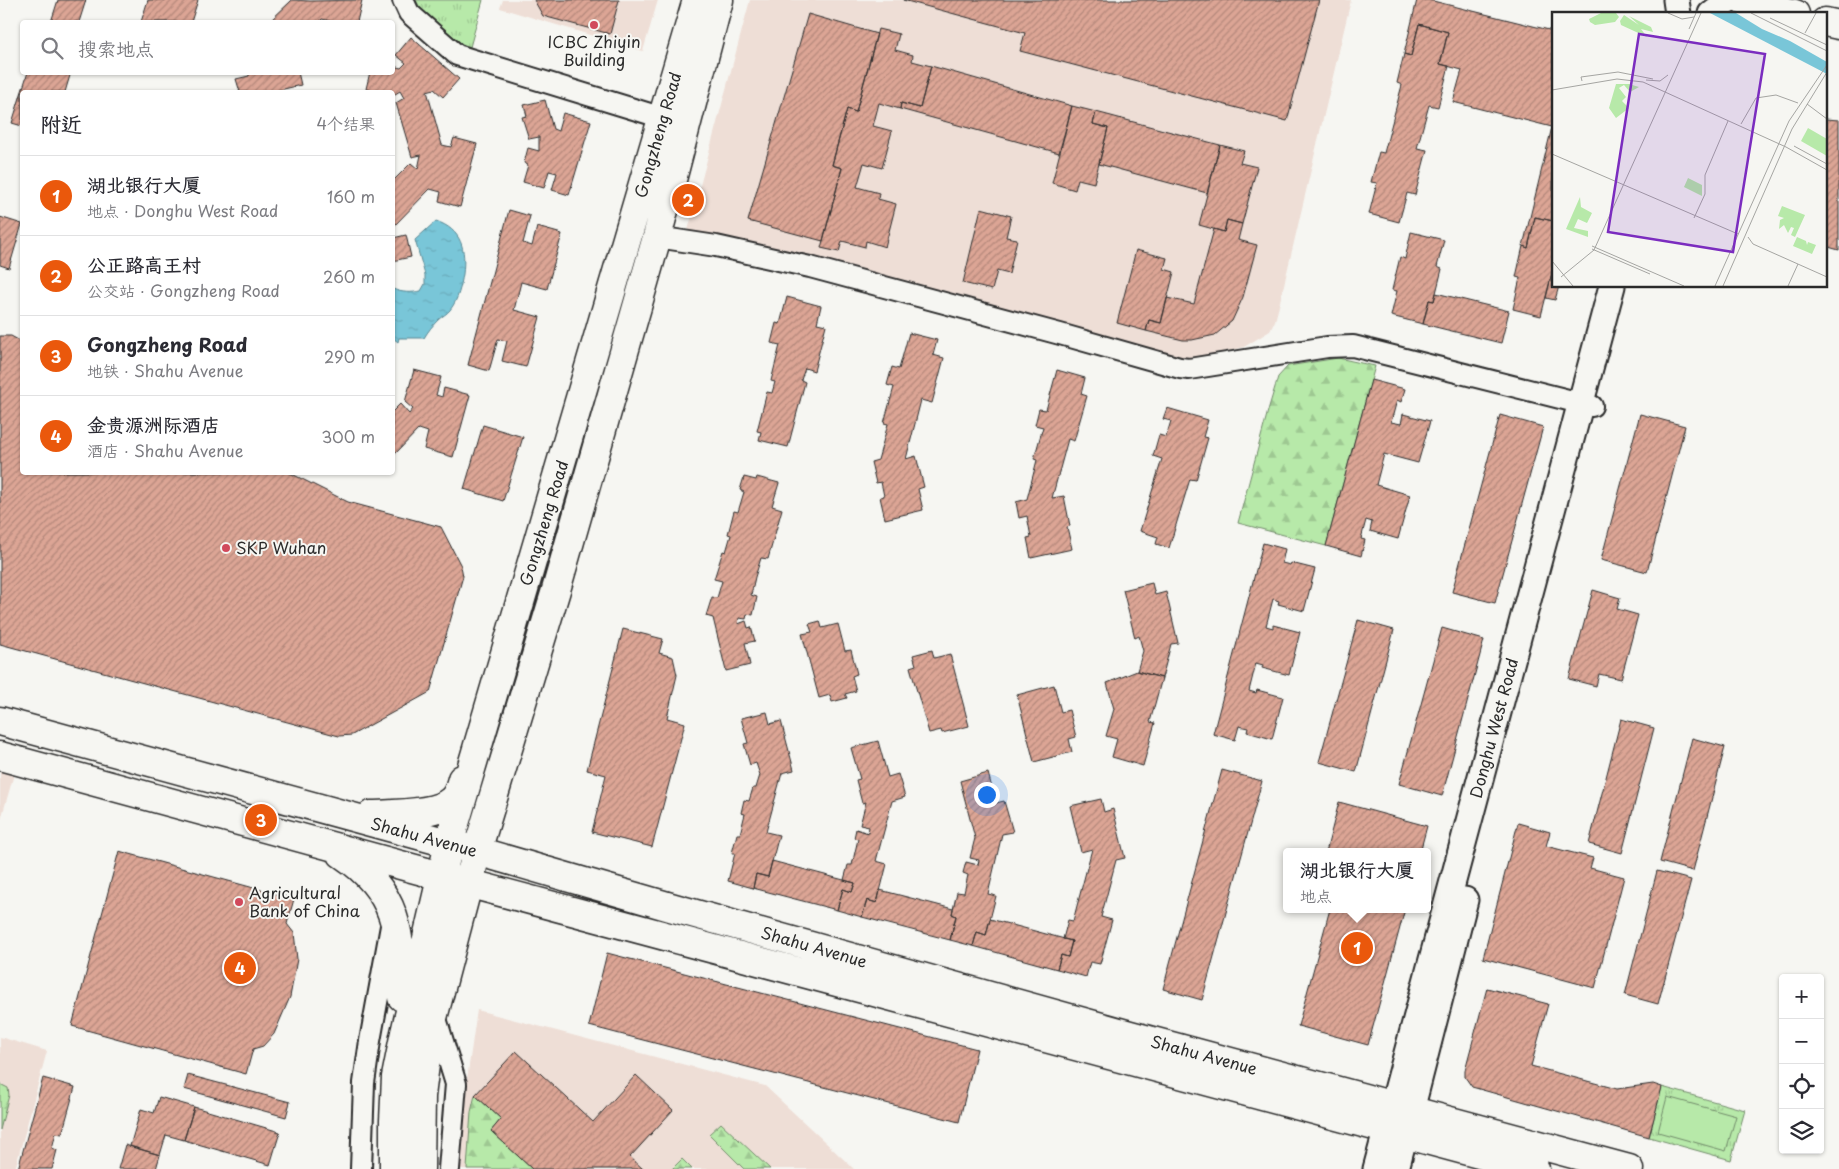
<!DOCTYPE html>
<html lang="zh">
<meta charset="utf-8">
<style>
:root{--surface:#fff;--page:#f7f7f7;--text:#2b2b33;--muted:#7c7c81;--line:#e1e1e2;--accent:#ea580c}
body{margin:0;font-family:"Playpen Sans","LXGW WenKai TC",sans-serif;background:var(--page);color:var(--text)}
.controls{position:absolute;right:15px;bottom:15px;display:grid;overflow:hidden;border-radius:5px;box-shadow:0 1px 4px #0004}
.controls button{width:45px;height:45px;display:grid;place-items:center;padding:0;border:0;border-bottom:1px solid var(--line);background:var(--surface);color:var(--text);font:25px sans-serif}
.you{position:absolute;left:986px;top:794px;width:18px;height:18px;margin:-12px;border:4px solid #fff;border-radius:50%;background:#1a73e8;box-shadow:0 0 0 8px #1a73e833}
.badge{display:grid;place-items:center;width:32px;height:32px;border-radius:50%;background:var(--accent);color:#fff;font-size:16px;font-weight:700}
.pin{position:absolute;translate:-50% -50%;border:2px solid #fff;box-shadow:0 1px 5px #0006}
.popup{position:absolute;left:1283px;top:848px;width:148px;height:65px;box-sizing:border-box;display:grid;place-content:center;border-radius:5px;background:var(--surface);filter:drop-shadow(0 1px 4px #0005);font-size:16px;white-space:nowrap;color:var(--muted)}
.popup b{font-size:19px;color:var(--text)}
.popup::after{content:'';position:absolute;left:50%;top:100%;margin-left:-10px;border:10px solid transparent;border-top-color:var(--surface)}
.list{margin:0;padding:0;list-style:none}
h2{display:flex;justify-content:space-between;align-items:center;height:65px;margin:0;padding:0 20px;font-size:21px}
h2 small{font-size:16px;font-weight:400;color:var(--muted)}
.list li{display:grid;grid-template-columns:32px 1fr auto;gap:15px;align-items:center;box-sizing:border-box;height:80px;padding:0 20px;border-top:1px solid var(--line)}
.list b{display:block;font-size:19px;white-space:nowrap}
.list p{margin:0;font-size:16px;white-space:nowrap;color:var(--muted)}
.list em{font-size:16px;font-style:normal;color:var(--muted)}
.icon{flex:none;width:28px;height:28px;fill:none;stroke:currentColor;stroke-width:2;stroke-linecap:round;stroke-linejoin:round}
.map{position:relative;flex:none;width:1839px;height:1169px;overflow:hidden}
.search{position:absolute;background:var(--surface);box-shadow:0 1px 4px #0004;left:20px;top:20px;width:375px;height:55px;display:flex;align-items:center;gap:12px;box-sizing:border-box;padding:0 18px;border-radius:5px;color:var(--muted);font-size:19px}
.panel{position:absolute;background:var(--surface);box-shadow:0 1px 4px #0004;left:20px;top:90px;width:375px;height:385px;border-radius:5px}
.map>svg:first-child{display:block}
.built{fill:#eeded6}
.grass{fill:url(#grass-tufts);stroke:#718a6a}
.forest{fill:url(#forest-firs);stroke:#718a6a}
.pitch{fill:#b7e9a9;stroke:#718a6a}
.water{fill:url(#water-ripples);stroke:#5a8893}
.building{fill:url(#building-hatch);stroke:#2b2b2b}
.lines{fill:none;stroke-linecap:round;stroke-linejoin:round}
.minor-casing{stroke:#2b2b2b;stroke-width:24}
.tertiary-casing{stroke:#2b2b2b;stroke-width:29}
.secondary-casing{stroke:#2b2b2b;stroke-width:31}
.minor{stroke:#f6f6f2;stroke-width:20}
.tertiary{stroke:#f6f6f2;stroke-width:25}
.secondary{stroke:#f6f6f2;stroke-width:28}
.poi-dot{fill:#d1495b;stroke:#f6f6f2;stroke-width:2}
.labels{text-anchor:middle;stroke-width:4;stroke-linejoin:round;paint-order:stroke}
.poi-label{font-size:16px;fill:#2b2b2b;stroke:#f6f6f2;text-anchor:start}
.street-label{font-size:16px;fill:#2b2b2b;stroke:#f6f6f2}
.inset-road{fill:none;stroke:#a5a5a2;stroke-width:1}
.view{fill:#7b2cbf;fill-opacity:0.15;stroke:#7b2cbf;stroke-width:2.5}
.inset-edge{fill:none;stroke:#2b2b2b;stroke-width:2.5}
</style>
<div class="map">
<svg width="1839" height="1169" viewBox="0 0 1839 1169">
<defs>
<pattern id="grass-tufts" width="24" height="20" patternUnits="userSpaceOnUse" patternTransform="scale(1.25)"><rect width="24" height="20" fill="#b7e9a9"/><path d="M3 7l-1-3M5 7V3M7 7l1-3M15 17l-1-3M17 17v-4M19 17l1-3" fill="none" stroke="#9ec892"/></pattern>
<pattern id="forest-firs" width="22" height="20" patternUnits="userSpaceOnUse" patternTransform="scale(1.25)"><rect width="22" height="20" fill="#b7e9a9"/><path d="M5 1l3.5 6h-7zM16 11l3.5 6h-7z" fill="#9ec892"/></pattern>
<pattern id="water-ripples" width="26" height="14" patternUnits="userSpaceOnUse" patternTransform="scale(1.25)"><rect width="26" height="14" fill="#79c6d8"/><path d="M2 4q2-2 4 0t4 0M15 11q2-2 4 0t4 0" fill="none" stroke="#69aaba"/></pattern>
<pattern id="building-hatch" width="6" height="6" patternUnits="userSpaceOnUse" patternTransform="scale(1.25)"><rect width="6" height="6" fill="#dca595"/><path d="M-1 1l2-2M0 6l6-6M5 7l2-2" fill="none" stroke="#b3877a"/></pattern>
</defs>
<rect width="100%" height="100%" fill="#f6f6f2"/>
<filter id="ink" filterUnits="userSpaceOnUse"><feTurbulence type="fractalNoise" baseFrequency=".02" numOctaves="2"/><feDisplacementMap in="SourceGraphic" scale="10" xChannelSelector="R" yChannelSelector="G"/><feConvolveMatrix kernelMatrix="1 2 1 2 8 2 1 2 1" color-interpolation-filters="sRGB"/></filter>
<g filter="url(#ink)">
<path class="built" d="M503 0H658L643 51 500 8Z
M750 0H1351L1279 306 1275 321 1270 331 1244 347 1206 357 1186 358 707 236 687 234Z
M0 763 16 767 0 823Z
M477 1010 765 1086 854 1169H458L465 1093Z
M0 1037 47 1051 15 1169H0Z"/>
<path class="grass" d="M416 0H483L470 47 462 44 420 8Z
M1662 1087 1745 1110 1731 1160 1649 1137Z"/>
<path class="forest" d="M1338 358 1375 366 1326 546 1238 523 1269 407 1278 377 1288 366Z
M0 1084 8 1088 9 1095 0 1130Z
M475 1095 501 1119 491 1131 532 1169H467L471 1112Z
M721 1123 770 1169H744L709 1134Z
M682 1159 692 1169H672Z"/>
<path class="pitch" d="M1667 1097 1736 1116 1726 1151 1658 1132Z"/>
<path class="water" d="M436 221C462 230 466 249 463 274 461 286 458 300 450 310 447 314 442 316 438 320 433 325 428 331 424 338H399L398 342 393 338V289C402 293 411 293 421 291L425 284V275L415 240Z"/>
<path class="building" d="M58 0H86L79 22H51Z
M148 0H198L191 22H141Z
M292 0 310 1 362 0 357 22H334L322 19 319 22H269Z
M534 0H619L610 34 543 16Z
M903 0H1319L1287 121 1020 51 1025 33Z
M1417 0H1429L1553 31V221L1535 217 1528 248 1523 246 1552 127 1453 102 1462 70 1440 64 1448 32 1419 24 1411 56 1404 54Z
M808 14 877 34 856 112 847 109 832 165 842 168 823 241 748 221Z
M1419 24 1448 32 1440 64 1449 66 1438 107 1429 105 1417 148 1427 150 1415 195 1407 193 1399 222 1369 214 1377 183 1371 182 1379 152 1384 153 1402 85 1397 83 1404 54 1411 56Z
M878 29 899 34 895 50 913 55 912 61 931 66 920 108 901 103 900 109 879 103 873 126 892 131 882 168 864 163 857 187 879 193 878 199 896 204 885 247 866 241 865 247 842 241 839 252 821 248 842 168 832 165 847 109 856 112Z
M411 37 459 79 443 97 434 89 427 91 442 145 451 147 454 138 477 144 460 207 439 201 441 192 430 189 392 228V182L411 163 418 169 421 155 412 157 396 103 404 98 400 91 392 96V92H379L366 89 370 72H392V66L401 68 406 63 396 55Z
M931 66 1072 106 1059 153 900 109 901 103 920 108Z
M28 72H71L65 92H22V126L12 123Z
M249 72H298L301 85 271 92H240L236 79 249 76Z
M545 100 553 129 558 131 563 113 591 121 569 195 552 190 557 173 549 171 544 188 523 182 528 165 524 163 528 148 539 151V137L529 139 522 117 527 116 524 105Z
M1072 106 1096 112 1093 124 1108 128 1094 183 1078 179 1075 190 1052 183Z
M1096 112 1220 145 1207 193 1099 164 1108 128 1093 124Z
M1825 119 1839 120V250L1825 246Z
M1220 145 1244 151 1240 163 1257 167 1242 224 1227 220 1224 232 1199 225Z
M981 208 1011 216 1006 237 1017 239 1009 274 997 271 992 290 963 283Z
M509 210 530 216 523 243 532 246 537 227 562 234 547 289 521 282 514 310 540 317 526 367 502 361 507 341 498 339 489 371 468 365Z
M0 217 22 224 9 268 0 265Z
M1535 217 1553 221V269L1541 316 1513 309 1520 278 1516 277 1523 246 1528 248Z
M1227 220 1242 224 1238 240 1257 245 1243 297 1232 321 1215 335 1192 340H1183L1146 331 1149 320 1161 323 1167 298 1194 304 1214 229 1224 232Z
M1411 232 1444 240 1437 267 1442 269 1434 301 1429 300 1423 324 1391 316 1397 291 1392 290 1400 257 1405 259Z
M392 235 393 238 406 235 411 257 392 261Z
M1136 250 1167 258 1164 269 1174 272 1161 323 1149 320 1146 331 1117 323Z
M1553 269V286H1559L1555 300 1546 298Z
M1436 293 1509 311 1501 343 1423 324 1429 300 1434 301Z
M787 297 821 306 817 323 826 325 814 371 805 368 801 380 805 382 788 447 759 440 761 432 757 431 767 392 772 393 775 382 771 381 780 345 771 343 776 323 780 324Z
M909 333 937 340 933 355 944 358 932 403 921 400 906 459 916 456 924 487 918 489 923 510 885 519 880 497 884 496 881 482 876 483 871 462 878 460 888 424 884 423 894 387 887 385 892 367 899 369Z
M0 336H11L22 342V472H288L348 502 441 527 461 566 463 576 430 692 352 735 339 736 0 644Z
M414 370 441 377 436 395 442 397 444 388 470 395 453 457 424 449 428 432 419 429 396 453 392 450V412L400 404 409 414 413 409 405 402Z
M1057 370 1085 378 1081 394 1087 396 1080 420 1074 441 1068 439 1052 498 1064 496 1070 526 1067 527 1072 549 1031 558 1027 538 1031 537 1027 516 1019 518 1016 502 1027 499 1037 460 1034 459 1043 427 1035 425 1039 409 1046 410Z
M1371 380 1405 389 1401 402 1397 400 1391 422 1401 424 1403 414 1430 421 1418 463 1384 454 1376 485 1410 495 1398 539 1370 531 1372 522 1366 520 1361 539 1365 540 1361 556 1326 546Z
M1167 408 1208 420 1203 437 1208 438 1196 480 1190 479 1169 548 1156 544 1158 537 1140 531 1162 459 1153 456 1159 435 1166 437 1171 421 1163 419Z
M1640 414 1685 426 1647 572 1601 560Z
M1500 415 1543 427 1495 603 1452 592Z
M483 425 523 437 503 501 464 489Z
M744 477 756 480 757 477 779 483 772 506 782 509 768 559 761 558 755 577 751 595 757 597 753 615 747 614 746 619 739 618 738 624 746 621 748 628 751 627 755 641 745 643 750 665 726 671 713 618 706 616 712 597 717 598 722 581 714 579 723 551 726 552 731 535 728 534 734 511 738 512 744 492 740 490Z
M1263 543 1285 549 1282 563 1290 565 1291 563 1315 569 1304 611 1278 604 1279 601 1273 599 1266 626 1273 628V625L1300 632 1289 675 1262 668 1263 665 1256 663 1249 691 1256 693 1257 690 1283 697 1272 739 1247 732 1248 728 1239 726 1235 740 1213 734Z
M1152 583 1155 595 1166 592 1178 643 1171 644 1162 678 1137 671 1143 651 1139 636 1135 638 1123 590Z
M1593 590 1620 598 1617 609 1638 615 1621 679 1599 674 1596 686 1569 679Z
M1358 620 1394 630 1356 772 1319 762Z
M820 621 822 628 838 624 845 651 851 650 857 674 852 676 856 691 845 694 847 698 832 702 830 695 819 698 802 634 812 632 809 624Z
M1442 628 1484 640 1442 796 1399 784Z
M623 629 663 639 659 653 673 657 677 675 667 718 685 723 652 847 592 832 606 775 587 770Z
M932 650 934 658 950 654 969 726 942 733 941 730 929 733 910 667 916 665 913 655Z
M1137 671 1162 678 1150 722 1155 723 1143 766 1112 757 1117 739 1106 736 1114 709 1107 683Z
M1054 685 1061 712 1069 710 1076 737 1069 739 1072 752 1034 762 1017 695Z
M767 712 770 724 781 721 794 770 782 773 766 832 779 835 768 877 756 874 753 888 728 881 735 853H732L737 834H740L745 814 741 813 744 800 749 801 753 788H756L760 775 756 763 750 765 744 744 748 743 741 718Z
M1621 719 1654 728 1622 853 1589 844Z
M1692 738 1725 747 1693 871 1660 862Z
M878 741 888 777 898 774 905 797 892 801 876 861 887 864 877 903 867 900 862 917 837 910 843 889 852 892 855 883 844 880 848 865H852L858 839 854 838 856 829 868 833 869 827 860 825 866 802 862 803 856 780 860 779 851 748Z
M1222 770 1262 781 1202 1000 1163 989Z
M988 773 996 803 1004 801 1013 832 1002 834 988 894 996 896 986 935 977 932 973 946 950 940 956 916 952 914 957 892 964 893 968 875 963 873 966 862 978 865 979 860 970 858 975 838 960 781Z
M1101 799 1104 812 1113 809 1125 858 1116 860 1101 917 1112 920 1100 964 1090 962 1086 977 1057 969 1061 955 1068 957 1072 941 1063 939 1068 920 1073 921 1092 849 1081 852 1070 806Z
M1339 802 1427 826 1420 852H1326Z
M1518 823 1550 832 1546 846 1593 858 1590 868 1624 877 1595 988 1483 958Z
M119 851 294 899 287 924 294 933 297 959 290 997 274 1034 263 1046 253 1049 246 1074 72 1026Z
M772 861 855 883 852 892 843 889 837 910 753 888 756 874 768 877Z
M1657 871 1691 880 1658 1004 1625 995Z
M880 890 953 909 952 914 956 916 950 940 862 917 867 900 877 903Z
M1330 909H1405L1368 1045 1298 1026Z
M990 919 1072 941 1068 957 1061 955 1057 969 973 946 977 932 986 935Z
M607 953 977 1049 959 1122 589 1026Z
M1487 988 1548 1004 1531 1066 1617 1089 1653 1084 1662 1087 1649 1137 1472 1087 1465 1077V1070Z
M516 1051 593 1122 636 1075 673 1110 630 1157 643 1169H532L491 1131 501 1119 475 1095Z
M188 1075 290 1102 286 1117 184 1089Z
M43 1078 75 1087 62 1134 56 1133 52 1148 57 1150 52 1169H18Z
M159 1097 194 1107 184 1140 166 1135 160 1155 130 1146 141 1109 154 1113Z
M194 1107 280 1132 270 1165 184 1140Z
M125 1145 160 1155 156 1169H118Z"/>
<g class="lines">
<g class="minor-casing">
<path id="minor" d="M403 0 409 13 457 55 663 118
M657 237 716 246 810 267 1060 334 1180 368 1189 369 1327 347 1353 346 1592 406
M434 1012 456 1084 449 1169
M361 1169 364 1083 370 1041 391 926"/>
</g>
<g class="tertiary-casing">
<path id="tertiary" d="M1676 0 1678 14
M1711 14 1729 0
M1376 1169 1612 286
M1396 1169 1465 900"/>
</g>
<g class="secondary-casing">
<path id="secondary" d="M1742 0 1795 14
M1825 22 1839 25
M0 721 477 851 674 908 1130 1035 1629 1169
M0 756 441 876 1535 1169
M371 815C392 814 437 815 452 800 458 795 460 786 462 779
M342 854C400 893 400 934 402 997
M394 1169V1121L396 1077 404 1037 449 844 697 0
M420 1169 421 1096 429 1033 477 851 556 590 657 237 719 0"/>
</g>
<use href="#minor" class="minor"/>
<use href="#tertiary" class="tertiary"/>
<use href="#secondary" class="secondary"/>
</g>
</g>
<g class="poi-dot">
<circle cx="594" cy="25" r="5"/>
<circle cx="226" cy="548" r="5"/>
<circle cx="239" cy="902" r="5"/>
</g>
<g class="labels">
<g class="poi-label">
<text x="594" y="48" text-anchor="middle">ICBC Zhiyin<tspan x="594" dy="18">Building</tspan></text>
<text x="236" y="554">SKP Wuhan</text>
<text x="249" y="899">Agricultural<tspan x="249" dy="18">Bank of China</tspan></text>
</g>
<g class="street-label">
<text transform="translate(658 135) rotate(-74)" y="6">Gongzheng Road</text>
<text transform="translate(544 523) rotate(-73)" y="6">Gongzheng Road</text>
<text transform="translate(1494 728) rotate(-75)" y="6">Donghu West Road</text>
<text transform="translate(424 837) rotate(15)" y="6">Shahu Avenue</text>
<text transform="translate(814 947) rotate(16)" y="6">Shahu Avenue</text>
<text transform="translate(1204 1055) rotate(15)" y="6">Shahu Avenue</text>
</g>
</g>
<g transform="translate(1552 12)">
<rect width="275" height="275" fill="#f6f6f2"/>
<path d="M245 225 254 229 255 233 256 230 264 233 260 242 241 234Z" fill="#b7e9a9"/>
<path d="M49 1H64L67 5 63 10 43 13 38 10 37 7ZM72 3 87 13 77 4 99 15 101 20 89 17 95 25 69 13 68 9ZM64 72H77L87 75 78 80 72 73 67 76 74 85 70 89 77 96 64 106 57 96ZM136 166 150 173V184L132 175ZM28 185 29 195 40 201 35 211 26 207 22 216 36 219V225L14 217ZM230 194 253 203 243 225 239 223 242 216 239 215 236 221 232 213 227 217 228 208 232 206 226 204Z" fill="#b7e9a9"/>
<path d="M256 116 275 127V144L249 129Z" fill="#b7e9a9"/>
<path d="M158 1H184L210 17 238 29 275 50V62Z" fill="#79c6d8"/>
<path class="inset-road" d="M116 1 130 7 142 5M199 1 275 39M218 6 275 33M137 17 144 1M253 21 264 1M94 68 108 69 116 63M30 69 29 65 66 60 101 67M0 78 65 67 91 70 234 135 275 158M255 92 275 107M189 112 204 86 224 83 246 91M242 134 275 152M0 142 186 222M142 206 153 182V163L176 109M196 225 201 232 275 265M40 234 132 274M40 237 98 262M0 249 21 274M9 265 42 238 149 1M163 274 237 109 275 53M171 274 240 117 275 60M236 274 246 252"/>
<path class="view" d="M87 22 213 42 181 240 56 220Z"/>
<rect width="275" height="275" class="inset-edge"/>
</g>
</svg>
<div class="controls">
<button>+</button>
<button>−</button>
<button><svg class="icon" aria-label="locate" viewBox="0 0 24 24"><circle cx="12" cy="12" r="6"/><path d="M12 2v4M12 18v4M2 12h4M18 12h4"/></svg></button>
<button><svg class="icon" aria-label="layers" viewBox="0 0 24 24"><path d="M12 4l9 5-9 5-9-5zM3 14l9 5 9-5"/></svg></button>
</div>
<div class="you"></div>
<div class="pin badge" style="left:1357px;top:948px">1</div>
<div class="popup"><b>湖北银行大厦</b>地点</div>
<div class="pin badge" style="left:688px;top:200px">2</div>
<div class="pin badge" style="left:261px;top:820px">3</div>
<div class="pin badge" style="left:240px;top:968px">4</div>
<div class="search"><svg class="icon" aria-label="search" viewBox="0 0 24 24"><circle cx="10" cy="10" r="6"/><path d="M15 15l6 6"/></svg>搜索地点</div>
<section class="panel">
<h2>附近<small>4个结果</small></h2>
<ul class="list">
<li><span class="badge">1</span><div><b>湖北银行大厦</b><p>地点 · Donghu West Road</p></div><em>160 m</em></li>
<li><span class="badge">2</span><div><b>公正路高王村</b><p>公交站 · Gongzheng Road</p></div><em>260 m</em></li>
<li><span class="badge">3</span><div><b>Gongzheng Road</b><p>地铁 · Shahu Avenue</p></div><em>290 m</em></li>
<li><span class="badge">4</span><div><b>金贵源洲际酒店</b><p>酒店 · Shahu Avenue</p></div><em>300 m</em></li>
</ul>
</section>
</div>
